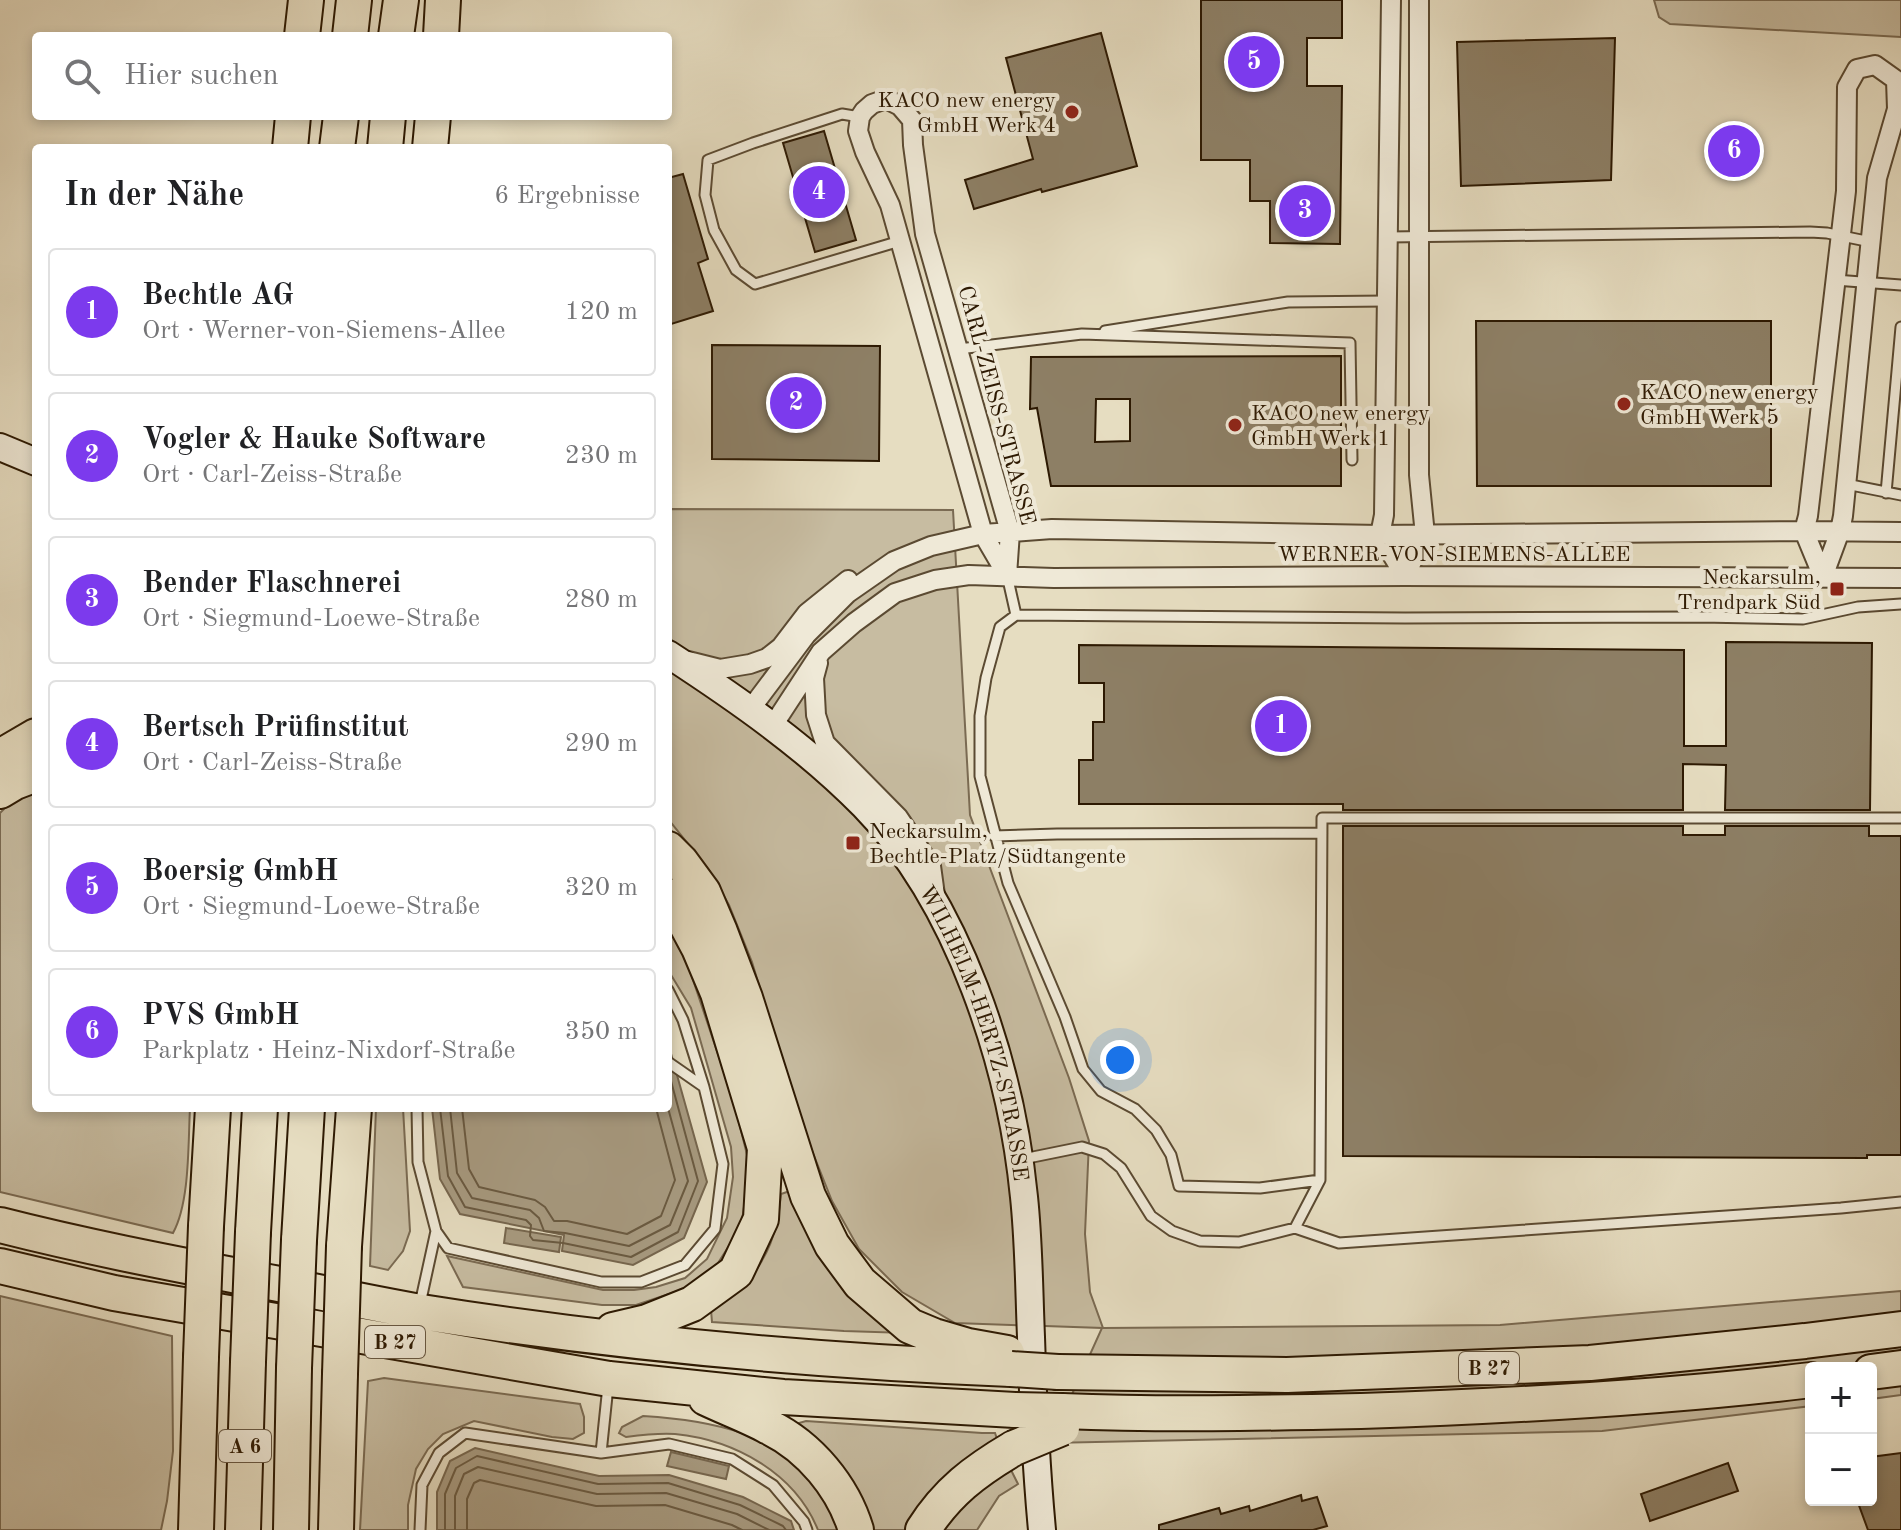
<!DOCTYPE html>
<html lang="de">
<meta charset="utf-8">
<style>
:root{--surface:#fff;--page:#f6f6f6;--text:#202124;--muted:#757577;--line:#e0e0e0;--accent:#7c3aed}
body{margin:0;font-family:"Old Standard TT",serif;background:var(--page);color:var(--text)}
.controls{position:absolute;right:24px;bottom:24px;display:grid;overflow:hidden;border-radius:8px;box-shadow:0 4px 12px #0003}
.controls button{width:72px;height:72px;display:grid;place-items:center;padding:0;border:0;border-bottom:2px solid var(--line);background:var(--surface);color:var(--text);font:40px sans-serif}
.you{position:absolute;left:1120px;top:1060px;width:28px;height:28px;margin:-20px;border:6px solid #fff;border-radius:50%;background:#1a73e8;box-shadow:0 0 0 12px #1a73e833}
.badge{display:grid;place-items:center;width:52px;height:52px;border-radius:50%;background:var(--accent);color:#fff;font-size:26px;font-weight:700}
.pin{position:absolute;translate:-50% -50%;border:4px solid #fff;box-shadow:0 2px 8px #0006}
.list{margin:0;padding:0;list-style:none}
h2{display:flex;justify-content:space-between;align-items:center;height:104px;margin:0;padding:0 32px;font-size:34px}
h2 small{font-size:26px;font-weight:400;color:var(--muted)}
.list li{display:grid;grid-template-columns:52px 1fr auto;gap:24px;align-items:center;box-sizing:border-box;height:128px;margin:0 16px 16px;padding:0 16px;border:2px solid var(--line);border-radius:8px}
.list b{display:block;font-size:30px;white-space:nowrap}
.list p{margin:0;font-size:26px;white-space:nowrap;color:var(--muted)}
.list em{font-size:26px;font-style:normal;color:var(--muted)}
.icon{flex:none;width:44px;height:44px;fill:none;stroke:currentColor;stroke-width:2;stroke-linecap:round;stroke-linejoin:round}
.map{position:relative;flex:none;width:1901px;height:1530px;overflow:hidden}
.search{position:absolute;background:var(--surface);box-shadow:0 4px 12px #0003;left:32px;top:32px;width:640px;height:88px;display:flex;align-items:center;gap:20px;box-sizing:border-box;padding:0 28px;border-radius:8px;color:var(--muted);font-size:30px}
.panel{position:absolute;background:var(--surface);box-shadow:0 4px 12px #0003;left:32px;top:144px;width:640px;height:968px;border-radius:8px}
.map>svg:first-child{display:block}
.green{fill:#c7bca1;stroke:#7a6a52;stroke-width:2}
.water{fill:#a79a80;stroke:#76664e;stroke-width:2}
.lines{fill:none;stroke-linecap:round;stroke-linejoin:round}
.shore{stroke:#6a5a41;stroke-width:2}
.building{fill:#8d7f65;stroke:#2d1902;stroke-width:2;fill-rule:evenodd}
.lane-casing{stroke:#5b4a32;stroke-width:13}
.street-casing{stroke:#5b4a32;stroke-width:22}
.secondary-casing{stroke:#2d1902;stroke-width:30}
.highway-casing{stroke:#2d1902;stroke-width:38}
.lane{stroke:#efe9d7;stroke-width:9}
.street{stroke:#efe9d7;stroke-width:18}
.secondary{stroke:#efe9d7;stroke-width:26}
.highway{stroke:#e6ddc1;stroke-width:34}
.highway-bridge-casing{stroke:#2d1902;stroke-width:38;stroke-linecap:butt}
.highway-bridge{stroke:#e6ddc1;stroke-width:34}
.poi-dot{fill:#8f2418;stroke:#efe9d7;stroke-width:3}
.labels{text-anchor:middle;stroke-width:8;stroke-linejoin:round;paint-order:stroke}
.shield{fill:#efe9d7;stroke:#675742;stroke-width:2}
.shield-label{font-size:20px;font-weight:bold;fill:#2d1902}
.poi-label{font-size:22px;fill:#2d1902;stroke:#efe9d7;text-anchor:start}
.street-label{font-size:22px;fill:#2d1902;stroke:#efe9d7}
</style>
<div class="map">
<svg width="1901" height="1530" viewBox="0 0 1901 1530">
<rect width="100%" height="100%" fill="#e6ddc1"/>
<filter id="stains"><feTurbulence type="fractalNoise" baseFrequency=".0025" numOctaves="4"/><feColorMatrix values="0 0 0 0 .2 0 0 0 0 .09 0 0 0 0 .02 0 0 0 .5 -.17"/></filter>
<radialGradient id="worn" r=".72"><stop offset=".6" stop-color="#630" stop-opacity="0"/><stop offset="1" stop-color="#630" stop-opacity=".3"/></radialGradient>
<path class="green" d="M1654 0H1901V37L1670 24 1659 17Z
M668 509 953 510 970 815 1069 1078 1089 1141 1085 1234 1090 1292 1103 1328 1500 1325 1901 1291V1395L1871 1399V1368H1811V1406L1602 1431 1050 1443 1102 1328 955 1323 902 1292 859 1249 832 1201 799 1118 752 962 729 905 709 870 668 819Z
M36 790V1108H190C188 1144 190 1202 173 1233L0 1192V813L7 806Z
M668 927 685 956 734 1102 750 1167 741 1227 718 1263 690 1287 636 1305H602L463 1287 447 1256 603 1290H634L656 1287 685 1278 707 1259 727 1218 733 1177 731 1147 691 1008 668 970Z
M376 1108H403L410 1231 403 1251 388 1270 370 1266Z
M790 1191 905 1333 844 1331 712 1322 711 1310C721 1303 735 1296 743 1287 768 1258 778 1232 781 1194Z
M0 1296 172 1336 173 1451 167 1501 161 1530H0Z
M384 1378 580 1404 584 1417V1433L573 1439 552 1437 474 1421 443 1434 428 1449 416 1469 408 1505V1530H360L368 1381Z
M643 1416C709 1420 781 1433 822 1489 830 1500 834 1517 839 1530H818C795 1473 735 1440 675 1434 660 1433 641 1435 626 1437L619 1433 622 1427Z
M806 1421 982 1433H995L997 1439 907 1530H869L799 1428V1423Z
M1007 1462 1018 1484 999 1496 977 1530H937Z"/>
<path class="water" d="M668 1043 707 1182 684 1238 633 1265 562 1251 564 1235 460 1214 440 1179 432 1108H668Z
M506 1228 561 1237 559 1252 504 1243Z
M475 1448 599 1476 669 1475 743 1497 791 1521 794 1530H437V1492L450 1461Z
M671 1452 729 1466 726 1479 667 1466Z"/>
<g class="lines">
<path class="shore" d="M440 1108 448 1176 465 1207 526 1220 531 1225 530 1236 533 1240 563 1243 631 1257 678 1232 698 1181 668 1070
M450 1108 457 1173 472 1198 530 1210 539 1218 544 1231 565 1233 629 1246 670 1225 688 1181 668 1108
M462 1108 469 1169 479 1187 535 1200 545 1207 554 1221H567L627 1234 661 1216 675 1180 656 1108
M445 1530V1494L456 1468 477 1456 598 1484 668 1483 740 1505 783 1526 786 1530
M455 1530V1496L464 1474 478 1467 597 1494 666 1493 737 1514 769 1530
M467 1530V1499L474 1483 480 1480 596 1506 665 1505 732 1525 742 1530"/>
</g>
<path class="building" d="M1201 0H1342V38H1307V86H1342L1340 244 1270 243V201H1250V160H1201Z
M1101 33 1137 166 1042 192 1041 189 974 209 965 180 1033 159 1006 58Z
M1615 38 1611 180 1461 186 1457 42Z
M824 131 856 240 815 252 783 143Z
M683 174 708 259 698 263 713 311 668 325V178Z
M1476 321H1771V486H1477Z
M712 345 880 346 879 461 712 459Z
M1341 356V486H1051L1037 408 1030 409 1031 357ZM1096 399H1130V441L1095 442Z
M1726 642 1872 643 1870 810H1725L1726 765 1683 764V810H1343V804H1079V760H1093V722H1104V683H1079V645L1684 650V746H1726Z
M1343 826H1683V835H1725V826H1869V836H1901V1155H1867V1158L1343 1156Z
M1901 1453V1530H1868L1857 1500H1871V1457Z
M1728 1463 1738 1491 1650 1521 1641 1494Z
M1301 1495 1302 1501 1317 1497 1327 1526 1313 1530H1159V1525L1219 1508 1221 1514 1249 1506 1250 1511Z"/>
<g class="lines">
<g class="lane-casing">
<path id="lane" d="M860 117 842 114 753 143 708 160 705 195 714 230 736 270 755 284 900 241
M1388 237 1810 232 1827 233 1871 242
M1835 280 1901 285
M1105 331 1288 302 1387 301
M959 349 1082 334 1350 343 1352 460
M1846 484 1901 495
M1886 493 1901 327
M1007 575 1016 615 1405 618 1701 617 1803 619 1858 607 1901 604
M1016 615 1000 627 986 678 980 716V776L1008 883 1065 1017 1083 1069 1101 1091 1135 1109 1156 1130 1171 1155 1179 1186 1260 1188 1320 1180
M994 836 1057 834 1322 833
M668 1062 704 1087
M417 1108 418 1162 436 1231 448 1248 601 1282H641L685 1265 715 1229 723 1164 704 1087 683 1020 668 990
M1023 1159 1082 1147 1104 1154 1121 1168 1151 1216 1172 1231 1200 1241 1239 1242 1295 1228 1339 1243 1841 1208 1901 1202
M1295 1228 1320 1180 1322 818H1901
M420 1304 436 1231
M601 1453 608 1386
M420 1530 422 1485 439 1453 465 1433 601 1453 669 1444 732 1459 773 1485 804 1522 807 1530"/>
</g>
<g class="street-casing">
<path id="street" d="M1391 0 1384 515 1380 535 1405 576 1425 535 1419 475V0
M1875 65 1896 80 1897 109 1877 178 1843 516 1840 531 1823 577 1804 531 1808 516 1846 191 1847 87 1857 69Z
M886 99 900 106 912 120 913 145 925 234 1010 532 1007 575 983 534 890 205 865 152 858 131 860 117 864 111 872 104Z
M688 661 720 669 750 664 767 658 781 647 807 613 848 580
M818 663 814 678 816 715 825 743 898 817 931 866 935 895
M749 711 806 635 848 593 894 561 931 546 983 534 1052 529 1380 535 1804 531 1901 532
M772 727 821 652 854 623 895 593 935 580 969 575 1054 578 1405 576 1901 578"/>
</g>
<g class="secondary-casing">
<g id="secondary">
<path d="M0 447 36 462"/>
<path id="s1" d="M668 654C737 699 806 747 864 806 959 903 1011 1065 1024 1197 1029 1244 1029 1290 1031 1337 1033 1401 1036 1466 1042 1530"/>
</g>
</g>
<g class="highway-casing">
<path id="highway" d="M302 36 306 0
M350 36 354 0
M396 36 401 0
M441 36 443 0
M290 148 293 116
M337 148 341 116
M385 148 388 116
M430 148 433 116
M0 757 36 736
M0 791 15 782 36 774
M668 849 681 862 703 892 720 932 745 998 808 1196 832 1245 860 1283 910 1326 934 1336 968 1346 1007 1353
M0 1225C82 1246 165 1262 248 1278 306 1289 363 1302 421 1312 616 1343 813 1361 1011 1369
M206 1226 213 1108
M253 1232 260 1108
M299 1240 307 1108
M344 1246 354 1108
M0 1266 114 1293 609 1379 783 1397 1015 1410
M613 1330 647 1322 692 1304 736 1272 761 1219 765 1148 718 993 699 948 676 905 668 896
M1058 1372 1287 1375 1590 1363 1805 1341 1901 1329
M1871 1372 1901 1368
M706 1398C727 1408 749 1416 769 1427 810 1447 843 1487 856 1530
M1062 1411C1162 1415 1262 1413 1361 1411 1512 1406 1662 1398 1811 1380
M196 1530 201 1357
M243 1530 248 1362
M291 1530 294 1368
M336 1530 340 1374
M923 1530C947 1492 975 1471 1014 1448"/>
</g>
<use href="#lane" class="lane"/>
<use href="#street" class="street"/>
<use href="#secondary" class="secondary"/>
<use href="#highway" class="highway"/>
<g class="highway-bridge-casing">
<path id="highway-bridge" d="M201 1357 206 1226
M248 1362 253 1232
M294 1368 299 1240
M1011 1369 1058 1372
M340 1374 344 1246
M1015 1410 1062 1411
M1014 1448 1062 1428"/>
</g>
<use href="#highway-bridge" class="highway-bridge"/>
</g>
<g class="poi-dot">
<circle cx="1072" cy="112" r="8"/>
<circle cx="1624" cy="404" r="8"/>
<circle cx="1235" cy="425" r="8"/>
<rect x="1829" y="581" width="16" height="16" rx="4"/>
<rect x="845" y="835" width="16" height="16" rx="4"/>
</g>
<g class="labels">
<g class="shield">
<rect x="365" y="1326" width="60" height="32" rx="6"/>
<rect x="1459" y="1352" width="60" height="32" rx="6"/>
<rect x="219" y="1430" width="52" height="32" rx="6"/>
</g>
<g class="shield-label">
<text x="395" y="1349">B 27</text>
<text x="1489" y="1375">B 27</text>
<text x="245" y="1453">A 6</text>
</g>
<g class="poi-label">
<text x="1056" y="107" text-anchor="end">KACO new energy<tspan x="1056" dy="25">GmbH Werk 4</tspan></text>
<text x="1640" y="399">KACO new energy<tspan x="1640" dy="25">GmbH Werk 5</tspan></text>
<text x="1251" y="420">KACO new energy<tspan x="1251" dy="25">GmbH Werk 1</tspan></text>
<text x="1821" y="584" text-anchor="end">Neckarsulm,<tspan x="1821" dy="25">Trendpark Süd</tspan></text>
<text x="869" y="838">Neckarsulm,<tspan x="869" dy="25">Bechtle-Platz/Südtangente</tspan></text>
</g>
<g class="street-label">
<text transform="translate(998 405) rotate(75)" y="8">CARL-ZEISS-STRASSE</text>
<text x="1454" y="561">WERNER-VON-SIEMENS-ALLEE</text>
<text dy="8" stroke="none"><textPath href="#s1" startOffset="506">WILHELM-HERTZ-STRASSE</textPath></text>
</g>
</g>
<rect width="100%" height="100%" filter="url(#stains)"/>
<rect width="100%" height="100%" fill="url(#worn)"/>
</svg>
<div class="controls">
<button>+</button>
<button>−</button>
</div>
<div class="you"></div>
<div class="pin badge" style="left:1281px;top:726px">1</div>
<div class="pin badge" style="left:796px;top:403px">2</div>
<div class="pin badge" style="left:1305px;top:211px">3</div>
<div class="pin badge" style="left:819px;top:192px">4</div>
<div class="pin badge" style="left:1254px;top:62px">5</div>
<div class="pin badge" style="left:1734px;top:151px">6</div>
<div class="search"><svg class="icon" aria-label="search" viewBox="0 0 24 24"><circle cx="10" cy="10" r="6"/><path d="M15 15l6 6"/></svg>Hier suchen</div>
<section class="panel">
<h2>In der Nähe<small>6 Ergebnisse</small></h2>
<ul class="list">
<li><span class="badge">1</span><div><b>Bechtle AG</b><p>Ort · Werner-von-Siemens-Allee</p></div><em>120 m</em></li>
<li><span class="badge">2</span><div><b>Vogler &amp; Hauke Software</b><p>Ort · Carl-Zeiss-Straße</p></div><em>230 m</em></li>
<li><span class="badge">3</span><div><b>Bender Flaschnerei</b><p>Ort · Siegmund-Loewe-Straße</p></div><em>280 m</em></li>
<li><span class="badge">4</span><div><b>Bertsch Prüfinstitut</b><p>Ort · Carl-Zeiss-Straße</p></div><em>290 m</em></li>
<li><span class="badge">5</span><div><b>Boersig GmbH</b><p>Ort · Siegmund-Loewe-Straße</p></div><em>320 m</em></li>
<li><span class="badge">6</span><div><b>PVS GmbH</b><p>Parkplatz · Heinz-Nixdorf-Straße</p></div><em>350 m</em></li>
</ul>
</section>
</div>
